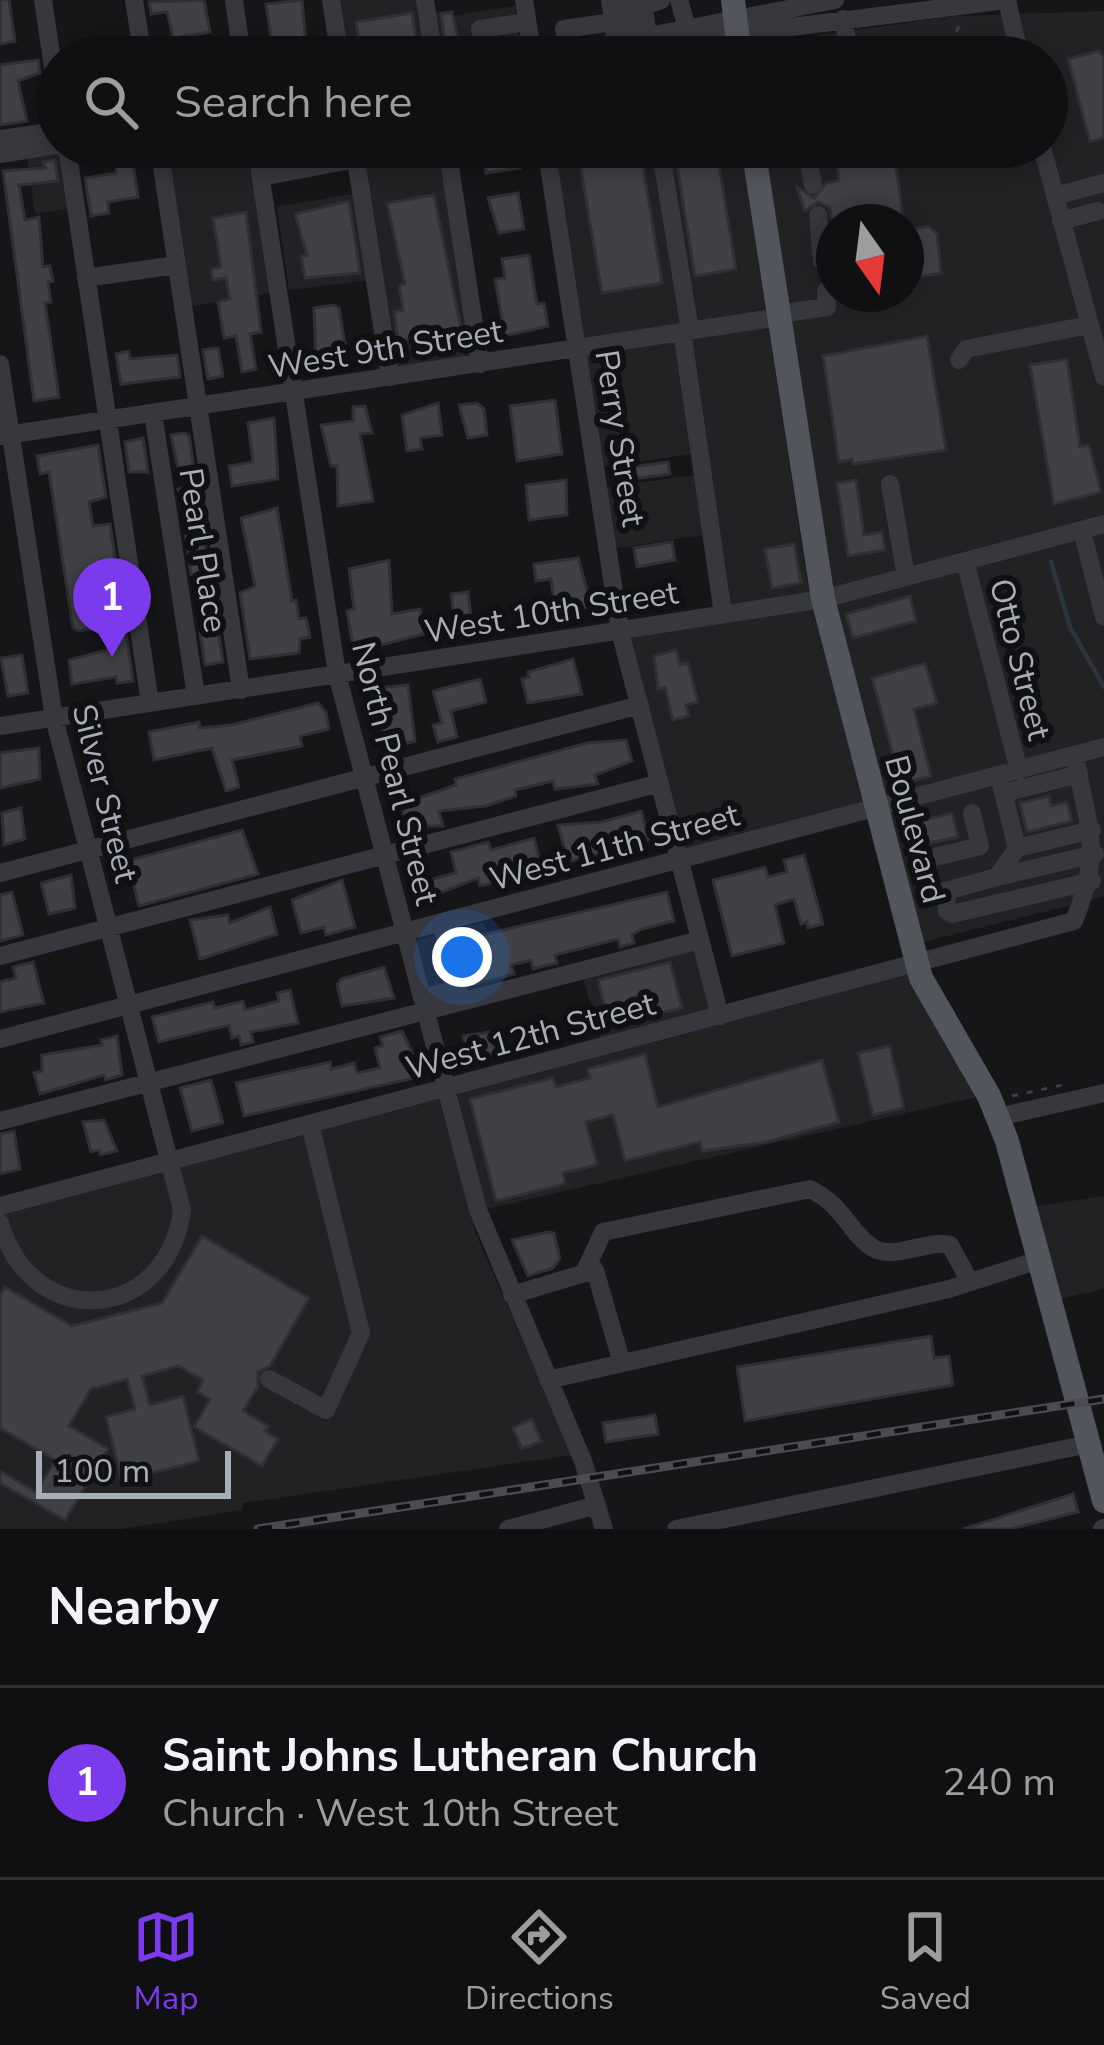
<!DOCTYPE html>
<meta charset="utf-8">
<style>
:root{--surface:#101012;--page:#1e1e20;--text:#f1f3f6;--muted:#9c9d9f;--line:#303032;--accent:#7c3aed}
body{margin:0;font-family:"Nunito Sans",sans-serif;background:var(--page);color:var(--text)}
.compass{position:absolute;left:816px;top:204px;width:108px;height:108px;border-radius:50%;background:var(--surface);box-shadow:0 6px 18px #0003;rotate:166deg}
.scale{position:absolute;left:36px;bottom:30px;width:195px;box-sizing:border-box;padding-left:12px;border:6px solid #a8adb8;border-top:0;font-size:33px;line-height:42px;white-space:nowrap;color:#a8adb8;-webkit-text-stroke:9px #111113;paint-order:stroke}
.you{position:absolute;left:462px;top:957px;width:42px;height:42px;margin:-30px;border:9px solid #fff;border-radius:50%;background:#1a73e8;box-shadow:0 0 0 18px #1a73e833}
.badge{display:grid;place-items:center;width:78px;height:78px;border-radius:50%;background:var(--accent);color:#fff;font-size:39px;font-weight:700}
.pin{position:absolute;translate:-50% -99px;filter:drop-shadow(0 3px 6px #0008)}
.pin::after{content:'';position:absolute;top:63px;width:42px;height:36px;background:inherit;clip-path:polygon(0 0,100% 0,50% 100%)}
.list{margin:0;padding:0;list-style:none}
h2{display:flex;justify-content:space-between;align-items:center;height:156px;margin:0;padding:0 48px;font-size:51px}
h2 small{font-size:39px;font-weight:400;color:var(--muted)}
.list li{display:grid;grid-template-columns:78px 1fr auto;gap:36px;align-items:center;box-sizing:border-box;height:192px;padding:0 48px;border-top:3px solid var(--line)}
.list b{display:block;font-size:45px;white-space:nowrap}
.list p{margin:0;font-size:39px;white-space:nowrap;color:var(--muted)}
.list em{font-size:39px;font-style:normal;color:var(--muted)}
.icon{flex:none;width:66px;height:66px;fill:none;stroke:currentColor;stroke-width:2;stroke-linecap:round;stroke-linejoin:round}
.map{position:relative;flex:none;width:1104px;height:1529px;overflow:hidden}
.search{position:absolute;background:var(--surface);box-shadow:0 6px 18px #0003;left:36px;right:36px;top:36px;height:132px;display:flex;align-items:center;gap:30px;box-sizing:border-box;padding:0 42px;border-radius:66px;color:var(--muted);font-size:45px}
.sheet{height:348px;background:var(--surface)}
nav{display:flex;justify-content:space-around;align-items:center;box-sizing:border-box;height:168px;border-top:3px solid var(--line);background:var(--surface);font-size:33px;color:var(--muted)}
nav a{display:grid;justify-items:center;gap:6px}
nav .on{color:var(--accent)}
.map>svg:first-child{display:block}
.built{fill:#222225;fill-rule:evenodd}
.lines{fill:none;stroke-linecap:round;stroke-linejoin:round}
.stream{stroke:#2c353c;stroke-width:4.5}
.building{fill:#404145;stroke:#303034;stroke-width:3}
.path{stroke:#3d3f44;stroke-width:3;stroke-dasharray:6 9;stroke-linecap:butt}
.minor{stroke:#37383d;stroke-width:18}
.major{stroke:#53555c;stroke-width:24}
.rail-casing{stroke:#4a4c52;stroke-width:9}
.rail{stroke:#111113;stroke-width:4.5;stroke-dasharray:14;stroke-linecap:butt}
.labels{text-anchor:middle;stroke-width:12;stroke-linejoin:round;paint-order:stroke}
.street-label{font-size:33px;fill:#a8adb8;stroke:#111113}
</style>
<div class="map">
<svg width="1104" height="1529" viewBox="0 0 1104 1529">
<rect width="100%" height="100%" fill="#161618"/>
<path class="built" d="M328 0H428L430 13 452 10 454 16 515 6 521 54 253 57 252 48 333 35Z
M1104 11V897L920 943 835 610 765 147H1047V57H754L767 42 955 16ZM834 222H906V294H834Z
M151 147H246L271 293 181 308Z
M351 147H421L424 163 446 159 477 356 384 370 370 280 289 290 277 207 358 193Z
M554 147H741L807 580 870 819 689 867 631 637 720 623 705 535 616 548 606 487 696 475 692 454 603 467Z
M64 149 73 208 35 214 27 156Z
M484 922 504 992 435 1010 416 940Z
M706 934 725 1005 906 957 981 1096 486 1209 453 1077 600 1038 580 967Z
M439 1099 476 1234 572 1455 243 1503 242 1510 121 1529H0V1213Z
M1104 1196V1289L1058 1299 1033 1207Z"/>
<g class="lines">
<path class="stream" d="M1051 562 1070 627 1104 687"/>
</g>
<path class="building" d="M0 0H9L15 41 0 44Z
M204 0 210 32 173 38 167 12 151 14 149 2Z
M302 0 307 57H274L266 4Z
M452 12 460 47 446 49 441 14Z
M412 13 419 57H362L356 22Z
M1099 51 1104 57V138L1090 142 1068 59Z
M38 60 40 73 18 81 27 121 0 125V65Z
M577 147H640L662 283 602 293Z
M674 147H716L736 269 695 276Z
M834 147H893L904 222H832L830 208 818 202 805 211 797 187 814 198 826 183 839 181Z
M517 150 520 168 486 173 483 156Z
M55 160 58 181 19 185 25 220 39 217 43 267 50 266 53 281 48 282 51 302 45 303 59 397 34 401 3 171 45 168 43 162Z
M133 162 138 197 108 202 109 213 91 216 85 178 116 173V165Z
M518 193 524 229 499 233 488 198Z
M434 195 461 329 438 333 439 340H398L394 312 403 310 399 286 405 284 387 203Z
M349 201 360 273 305 278 301 256 307 255 295 214Z
M246 212 261 332 250 334 256 369 242 372 236 336 224 338 218 302 230 299 226 278 213 280 211 269 221 267 213 218Z
M928 226 937 234 941 273 906 279V230Z
M529 255 537 304 544 303 548 326 505 336 495 279 505 278 502 259Z
M334 305 339 308 347 356 316 361 314 308Z
M927 336 946 450 853 464 852 459 839 462 823 356Z
M218 348 223 376 208 379 203 350Z
M129 351 130 359 177 355 180 377 121 384 116 354Z
M1067 359 1080 447 1089 445 1101 492 1054 504 1030 365Z
M555 400 562 454 517 461 510 406Z
M438 403 442 435 420 438 422 449 407 451 402 415Z
M477 403 484 409 487 435 468 438 459 405Z
M365 406 372 433 360 434 373 501 338 506 337 466H331L321 425 353 421V407Z
M274 418 278 479 232 486 229 466 253 462 248 423Z
M183 433 189 435 199 505 186 507 178 489 193 487 190 466 178 468 171 435Z
M143 438 148 472H129L125 442Z
M98 445 106 497 89 502 93 526 110 524 117 571 105 572 109 596 120 594 122 605 103 608 105 627 79 631 73 628 49 472 40 474 37 456Z
M668 462 670 474 625 480 623 468Z
M566 480 567 515 529 520 526 485Z
M856 480 864 535 882 532 885 550 848 556 837 483Z
M277 508 292 601 296 600 299 619 306 618 310 637 300 639 299 653 250 659 240 593 255 586 241 518Z
M203 528 209 573 196 576 191 574 185 531Z
M672 542 675 560 637 567 634 548Z
M794 544 801 583 772 588 765 549Z
M578 558 590 600 586 607 556 615 551 579 536 581 534 564Z
M389 560 392 614 420 609 424 634 354 652 347 611 354 609 349 569Z
M468 592 471 618 455 623 451 594Z
M910 596 916 621 853 638 846 614Z
M125 627 133 681 117 683 116 677 72 684 69 660 111 649 108 630Z
M218 630 223 662 205 665 200 632Z
M676 650 680 665 688 663 698 702 686 705 689 716 673 720 665 687 658 689 654 656Z
M22 655 28 693 8 696 1 658Z
M573 659 582 694 528 703 522 679 529 677 528 672Z
M925 663 937 703 914 709 931 776 901 784 872 678Z
M480 679 486 702 451 711 457 737 438 742 433 725 442 723 433 691Z
M408 685 415 741 387 748 369 689Z
M318 703 326 712 329 729 300 736 302 746 232 760 239 787 226 791 212 748 154 760 149 732 199 722 200 728 231 725Z
M626 740 632 761 595 775 598 784 555 789 553 781 515 790 516 796 485 806 439 811 443 826H405L402 804 456 785 455 779 587 743Z
M39 748 40 779 0 788V753Z
M1049 796 1051 806 1067 802 1072 821 1027 832 1020 803Z
M21 808 25 839 4 845 2 813Z
M641 811 649 840 568 862 558 825 602 822Z
M952 813 958 837 910 847 904 825Z
M242 830 258 874 139 906 127 861Z
M534 838 542 870 480 886 478 878 429 897 425 881 456 873 451 852 488 842 491 850Z
M804 855 823 924 808 928 807 922 801 924 794 899 775 905 784 943 732 956 713 880 765 867 768 877 787 872 784 860Z
M71 875 75 908 49 914 41 883Z
M342 880 355 927 326 935 324 927 301 933 292 900Z
M12 892 23 935 0 941V895Z
M667 892 674 921 642 929 632 935 634 943 620 947 618 939 583 948 555 955 557 963 533 969 531 960 511 965 514 974 475 984 464 939Z
M270 907 277 934 200 959 190 920 228 915 230 923Z
M33 962 44 1003 0 1012V982L16 978 13 967Z
M670 962 682 1008 609 1026 598 980Z
M384 967 394 998 342 1006 337 985 341 979Z
M290 990 298 1023 251 1032 253 1042 241 1045 239 1036 232 1038 229 1025 159 1042 152 1017 213 1002 215 1008 243 1001 245 1010 279 1001 277 993Z
M402 1031 423 1076 244 1116 236 1083 330 1062 331 1069 354 1063 357 1073 380 1068 375 1048 383 1046 380 1037Z
M491 1032 497 1056 469 1061 463 1036Z
M117 1036 122 1075 106 1080 104 1075 40 1094 34 1073 42 1071V1055L102 1045 101 1040Z
M890 1046 904 1108 873 1115 858 1053Z
M645 1054 658 1107 822 1060 839 1122 767 1142 702 1151 700 1142 625 1161 613 1115 586 1122 597 1165 563 1173 565 1184 496 1201 470 1099 553 1078 556 1087 590 1078 587 1069Z
M211 1080 223 1123 192 1131 180 1088Z
M104 1120 117 1151 100 1155 99 1150 91 1152 83 1122Z
M14 1131 20 1169 0 1174V1134Z
M548 1232 554 1233 560 1259 553 1268 528 1276 512 1240Z
M202 1236 309 1298 270 1366 258 1372V1386L243 1411 268 1426 265 1431 278 1439 262 1466 194 1427 210 1399 197 1392 203 1380 178 1366 142 1376 150 1405 183 1396 199 1461 122 1481 106 1417 135 1409 127 1379 91 1389 69 1426 108 1449 65 1520 0 1483V1471L36 1492 55 1460 0 1428V1295L5 1287 72 1326 162 1303Z
M931 1336 934 1358 949 1356 953 1385 745 1421 737 1367Z
M655 1415 658 1434 606 1442 603 1423Z
M532 1419 541 1441 522 1449 513 1428Z
M1073 1494 1078 1512 1010 1529H963Z"/>
<g class="lines">
<path class="path" d="M940 57 962 22
M1012 1096 1067 1084"/>
<path class="minor" d="M43 0 57 94
M134 0 143 57
M234 0 242 57
M331 0 340 57
M425 0 434 57
M524 0 533 57
M610 0 615 34
M627 0 633 42
M679 0 687 28
M1007 0 1020 57
M843 19 850 55 859 57
M648 39 644 6 661 0
M568 53 564 29 613 22
M485 57 480 29 527 22
M541 57 835 0
M622 57 759 31 1007 0
M0 139 57 131
M67 147 150 703
M159 147 241 690
M256 147 337 674 478 1210 583 1461 604 1529
M354 147 390 377
M447 147 480 364
M546 147 620 631 720 1016
M660 147 690 330
M806 147 813 185
M1042 147 1104 377
M0 154 57 145
M261 177 356 159
M1055 196 1104 183
M818 215 822 261
M1061 221 1098 211
M86 278 176 265
M779 314 827 307 826 291
M682 331 723 614
M959 360 966 349 1089 325
M0 364 54 718 182 1210C167 1323 32 1333 0 1223
M153 413 196 696
M0 436 780 317
M890 484 906 577
M1082 531 1104 617
M965 561 1019 771
M0 726 823 599 1104 524
M999 776 1017 848 1092 830
M1004 793 1079 774
M1017 848 997 877 946 891 947 911 952 914 1092 881
M931 858 980 846 972 813
M0 873 640 705
M997 877 1095 854
M0 956 660 783
M422 998 458 989 441 922
M0 1039 1104 747
M998 1117 1104 1093
M0 1121 700 940
M0 1206 1074 921C1104 847 1087 829 1075 755
M586 1269 603 1232 810 1189C845 1206 849 1233 873 1248 895 1261 926 1239 950 1245L970 1282
M512 1295 595 1270 621 1360
M269 1379 326 1410 361 1333 310 1124
M548 1380 949 1289 1039 1260
M508 1529 597 1505
M676 1529 1089 1444
M1102 1529 1104 1528"/>
<path class="major" d="M733 0 740 57
M753 147 823 599 921 978 989 1096 1007 1141 1104 1501"/>
<g class="rail-casing">
<path id="rail" d="M258 1529 1104 1399"/>
</g>
<use href="#rail" class="rail"/>
</g>
<g class="labels">
<g class="street-label">
<text transform="translate(385 348) rotate(-9)" y="12">West 9th Street</text>
<text transform="translate(621 438) rotate(81)" y="12">Perry Street</text>
<text transform="translate(204 550) rotate(81)" y="12">Pearl Place</text>
<text transform="translate(551 611) rotate(-9)" y="12">West 10th Street</text>
<text transform="translate(1021 659) rotate(76)" y="12">Otto Street</text>
<text transform="translate(396 773) rotate(76)" y="12">North Pearl Street</text>
<text transform="translate(106 793) rotate(76)" y="12">Silver Street</text>
<text transform="translate(916 829) rotate(75)" y="12">Boulevard</text>
<text transform="translate(614 846) rotate(-15)" y="12">West 11th Street</text>
<text transform="translate(530 1035) rotate(-15)" y="12">West 12th Street</text>
</g>
</g>
</svg>
<svg class="compass" viewBox="-18 -18 36 36"><path d="M0-13l5 13h-10z" fill="#e53935"/><path d="M0 13l5-13h-10z" fill="#9c9d9f"/></svg>
<div class="scale">100 m</div>
<div class="you"></div>
<div class="pin badge" style="left:112px;top:657px">1</div>
<div class="search"><svg class="icon" aria-label="search" viewBox="0 0 24 24"><circle cx="10" cy="10" r="6"/><path d="M15 15l6 6"/></svg>Search here</div>
</div>
<section class="sheet">
<h2>Nearby<small></small></h2>
<ul class="list">
<li><span class="badge">1</span><div><b>Saint Johns Lutheran Church</b><p>Church · West 10th Street</p></div><em>240 m</em></li>
</ul>
</section>
<nav>
<a class="on"><svg class="icon" aria-label="map" viewBox="0 0 24 24"><path d="M3 6l6-2 6 2 6-2v14l-6 2-6-2-6 2zM9 4v14M15 6v14"/></svg>Map</a>
<a><svg class="icon" aria-label="directions" viewBox="0 0 24 24"><path d="M12 3l9 9-9 9-9-9zM9 14v-3h6M13 9l2 2-2 2"/></svg>Directions</a>
<a><svg class="icon" aria-label="saved" viewBox="0 0 24 24"><path d="M7 4h10v16l-5-4-5 4z"/></svg>Saved</a>
</nav>
